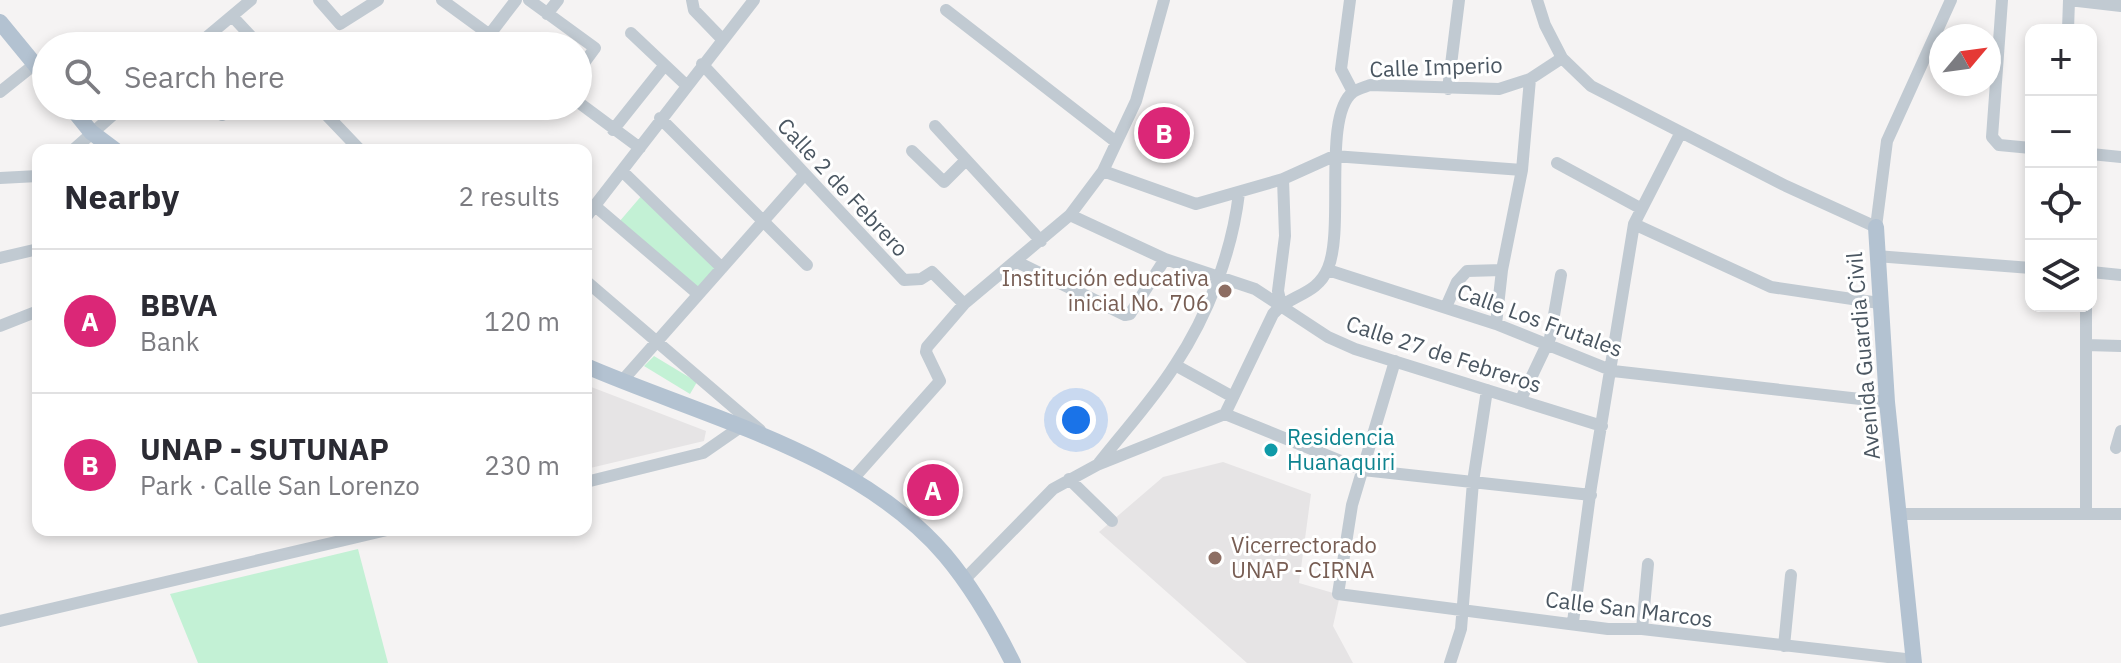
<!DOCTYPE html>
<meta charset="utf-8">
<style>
:root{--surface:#fff;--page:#f7f7f7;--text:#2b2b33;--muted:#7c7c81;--line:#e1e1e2;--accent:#db2777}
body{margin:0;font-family:"IBM Plex Sans",sans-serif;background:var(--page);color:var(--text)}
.controls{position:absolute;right:24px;top:24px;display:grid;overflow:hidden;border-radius:16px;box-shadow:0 4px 12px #0003}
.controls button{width:72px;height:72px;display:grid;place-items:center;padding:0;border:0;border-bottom:2px solid var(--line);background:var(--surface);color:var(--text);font:40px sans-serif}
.compass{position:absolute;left:1929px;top:24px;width:72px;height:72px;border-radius:50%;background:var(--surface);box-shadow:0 4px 12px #0003;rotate:61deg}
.you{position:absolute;left:1076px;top:420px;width:28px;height:28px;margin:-20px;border:6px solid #fff;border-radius:50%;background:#1a73e8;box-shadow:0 0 0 12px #1a73e833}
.badge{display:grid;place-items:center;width:52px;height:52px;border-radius:50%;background:var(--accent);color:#fff;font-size:26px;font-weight:700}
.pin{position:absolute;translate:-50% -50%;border:4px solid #fff;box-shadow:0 2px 8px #0006}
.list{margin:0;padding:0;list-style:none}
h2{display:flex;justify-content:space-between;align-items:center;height:104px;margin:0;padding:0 32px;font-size:34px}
h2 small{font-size:26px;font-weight:400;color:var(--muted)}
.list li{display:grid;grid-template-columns:52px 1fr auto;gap:24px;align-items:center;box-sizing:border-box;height:144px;padding:0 32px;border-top:2px solid var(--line)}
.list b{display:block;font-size:30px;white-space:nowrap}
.list p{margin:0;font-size:26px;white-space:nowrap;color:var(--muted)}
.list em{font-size:26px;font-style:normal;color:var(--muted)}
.icon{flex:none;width:44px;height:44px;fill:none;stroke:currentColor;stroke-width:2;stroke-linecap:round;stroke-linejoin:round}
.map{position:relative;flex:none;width:2121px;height:663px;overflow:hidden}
.search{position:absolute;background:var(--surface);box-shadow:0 4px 12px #0003;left:32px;top:32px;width:560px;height:88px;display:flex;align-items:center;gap:20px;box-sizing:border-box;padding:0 28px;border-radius:44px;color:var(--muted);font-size:30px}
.panel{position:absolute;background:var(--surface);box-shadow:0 4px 12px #0003;left:32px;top:144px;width:560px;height:392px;border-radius:16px}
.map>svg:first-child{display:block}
.education{fill:#e6e4e5}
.green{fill:#c3f1d5}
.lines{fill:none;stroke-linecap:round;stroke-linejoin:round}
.minor{stroke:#c1cad2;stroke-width:12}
.major{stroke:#b3c2d1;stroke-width:16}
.education-dot{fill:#8d6e63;stroke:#fff;stroke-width:3}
.culture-dot{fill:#0f9aa8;stroke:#fff;stroke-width:3}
.labels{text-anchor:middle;stroke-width:6;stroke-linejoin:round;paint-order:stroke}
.street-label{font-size:22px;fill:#4a5661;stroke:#fff}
.education-label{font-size:22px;fill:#785e54;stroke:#fff;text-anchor:end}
.culture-label{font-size:22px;fill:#0d838f;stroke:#fff;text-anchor:start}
</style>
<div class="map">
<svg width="2121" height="663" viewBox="0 0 2121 663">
<rect width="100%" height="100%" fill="#f5f3f3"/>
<path class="education" d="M586 385 706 431 704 441 586 469Z
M1223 462 1311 494 1299 583 1340 595 1333 626 1353 663H1247L1099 532 1163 477Z"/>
<path class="green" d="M1149 120 1183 128 1179 146 1143 138Z
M643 194 718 267 696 293 619 222Z
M654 356 697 382 690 394 644 366Z
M358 549 388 663H198L170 594Z"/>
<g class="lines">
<path class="minor" d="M319 0 340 24 378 0
M442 0 505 46
M529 0 595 48 578 71
M692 0 694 10 722 39
M1350 0 1341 69 1353 92
M1537 0 1545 25 1562 58 1591 86 1786 186 1876 227 1887 141 1951 0
M2002 0 1992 137 1999 145 2031 148
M2069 0 2121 6
M946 10 1116 142
M547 14 558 0
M232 16 260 46
M2068 30 2069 0
M631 33 686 85
M490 34 516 0
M196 46 251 0
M702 64 904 280 921 279 932 272 964 304
M1448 89 1459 0
M0 92 35 64
M578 102 640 148
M209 106 222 115
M318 106 360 150
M660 118 807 265
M935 126 1041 241
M613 130 664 66
M73 150 123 106
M912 151 944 182 966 160
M2091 154 2121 157
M1557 163 1640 208
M622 171 722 268
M1103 171 1196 204 1283 179 1334 156 1522 170
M0 178 38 176
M595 206 698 294
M1070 215 1165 259 1255 289 1328 337 1355 349 1602 426
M586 217 754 0
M1634 224 1771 287 1879 303
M1876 256 2031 268
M0 258 38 249
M1017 262 1125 315 1130 314 1165 259
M1328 270 1496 324 1613 371 1887 402
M2091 272 2121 275
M586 281 760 430
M1281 304 1278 291 1285 236 1283 179
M2086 306V514
M1446 307 1457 282 1467 271 1502 270
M1496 324 1502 270 1522 170 1530 79
M0 326 38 311
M2086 345 2121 346
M1395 361 1352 505 1338 594 1608 629H1642L1914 660
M1175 365 1233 397
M622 381 804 175
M1521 399 1550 338 1561 275
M1225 414 1363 470 1591 495
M2116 448 2121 431
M1099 463C1124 431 1153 400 1175 365 1208 315 1232 253 1239 193
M1069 479 1112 521
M852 480 940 381 926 352 927 347 964 304 1070 215 1103 171 1136 101 1164 0
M586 482 703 453 739 428
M1899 514H2121
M964 580 1053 489 1097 465 1225 414 1273 314C1289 294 1317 296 1328 268 1345 228 1322 116 1353 92 1357 89 1365 87 1370 85L1499 89 1530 79 1562 58
M0 621 387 530
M1573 622 1591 487 1634 224 1680 134
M1642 629 1648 564
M1784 646 1791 575
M1450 663 1461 629 1473 482 1487 390"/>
<path class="major" d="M0 22 46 78
M70 106 91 132 115 150
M1876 227 1887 402 1914 663
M586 366C704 417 859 454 945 555 973 588 994 625 1013 663"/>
</g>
<g class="education-dot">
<circle cx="1225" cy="291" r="8"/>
<circle cx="1215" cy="558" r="8"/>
</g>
<circle class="culture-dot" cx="1271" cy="450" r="8"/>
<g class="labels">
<g class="street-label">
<text transform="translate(1436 67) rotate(-2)" y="8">Calle Imperio</text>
<text transform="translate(843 187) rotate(47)" y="8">Calle 2 de Febrero</text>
<text transform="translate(1540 320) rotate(20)" y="8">Calle Los Frutales</text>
<text transform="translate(1444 354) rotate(18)" y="8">Calle 27 de Febreros</text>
<text transform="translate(1863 356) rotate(-95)" y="8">Avenida Guardia Civil</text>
<text transform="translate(1629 609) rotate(7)" y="8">Calle San Marcos</text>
</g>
<g class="education-label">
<text x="1209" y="286">Institución educativa<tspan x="1209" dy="25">inicial No. 706</tspan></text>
<text x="1231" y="553" text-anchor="start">Vicerrectorado<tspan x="1231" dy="25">UNAP - CIRNA</tspan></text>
</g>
<g class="culture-label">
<text x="1287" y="445">Residencia<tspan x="1287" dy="25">Huanaquiri</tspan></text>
</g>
</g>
</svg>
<div class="controls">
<button>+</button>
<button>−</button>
<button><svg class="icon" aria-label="locate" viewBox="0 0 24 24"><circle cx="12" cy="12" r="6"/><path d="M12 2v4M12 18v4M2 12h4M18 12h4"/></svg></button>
<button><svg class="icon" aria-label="layers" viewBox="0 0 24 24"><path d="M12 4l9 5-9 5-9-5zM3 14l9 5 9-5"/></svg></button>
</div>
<svg class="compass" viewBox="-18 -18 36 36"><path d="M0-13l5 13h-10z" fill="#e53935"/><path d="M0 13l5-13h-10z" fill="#7c7c81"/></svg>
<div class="you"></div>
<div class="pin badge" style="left:933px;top:490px">A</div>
<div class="pin badge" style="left:1164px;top:133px">B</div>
<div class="search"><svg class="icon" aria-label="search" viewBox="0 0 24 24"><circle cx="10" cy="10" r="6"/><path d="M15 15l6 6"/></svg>Search here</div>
<section class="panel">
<h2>Nearby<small>2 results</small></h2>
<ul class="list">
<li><span class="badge">A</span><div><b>BBVA</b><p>Bank</p></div><em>120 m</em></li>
<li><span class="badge">B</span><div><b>UNAP - SUTUNAP</b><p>Park · Calle San Lorenzo</p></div><em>230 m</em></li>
</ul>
</section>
</div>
